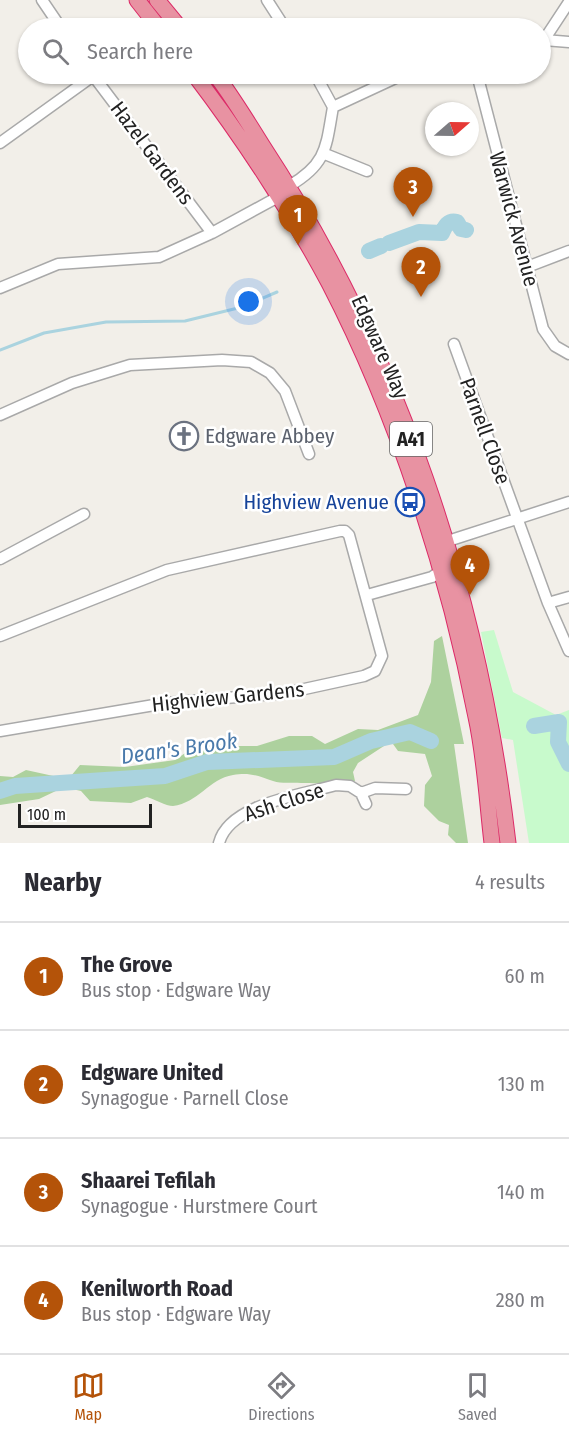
<!DOCTYPE html>
<meta charset="utf-8">
<style>
:root{--surface:#fff;--page:#f2f2f3;--text:#2b2b33;--muted:#7c7c81;--line:#e1e1e2;--accent:#b45309}
body{margin:0;font-family:"Fira Sans Condensed",sans-serif;background:var(--page);color:var(--text)}
.compass{position:absolute;left:425px;top:102px;width:54px;height:54px;border-radius:50%;background:var(--surface);box-shadow:0 2px 4px #0004;rotate:70deg}
.scale{position:absolute;left:18px;bottom:15px;width:134px;box-sizing:border-box;padding-left:6px;border:3px solid #222;border-top:0;font-size:16px;line-height:21px;white-space:nowrap;color:#222;-webkit-text-stroke:4px #fff;paint-order:stroke}
.you{position:absolute;left:249px;top:302px;width:21px;height:21px;margin:-15px;border:4px solid #fff;border-radius:50%;background:#1a73e8;box-shadow:0 0 0 9px #1a73e833}
.badge{display:grid;place-items:center;width:39px;height:39px;border-radius:50%;background:var(--accent);color:#fff;font-size:20px;font-weight:700}
.pin{position:absolute;translate:-50% -50px;filter:drop-shadow(0 2px 3px #0008)}
.pin::after{content:'';position:absolute;top:32px;width:21px;height:18px;background:inherit;clip-path:polygon(0 0,100% 0,50% 100%)}
.list{margin:0;padding:0;list-style:none}
h2{display:flex;justify-content:space-between;align-items:center;height:78px;margin:0;padding:0 24px;font-size:26px}
h2 small{font-size:20px;font-weight:400;color:var(--muted)}
.list li{display:grid;grid-template-columns:39px 1fr auto;gap:18px;align-items:center;box-sizing:border-box;height:108px;padding:0 24px;border-top:2px solid var(--line)}
.list b{display:block;font-size:22px;white-space:nowrap}
.list p{margin:0;font-size:20px;white-space:nowrap;color:var(--muted)}
.list em{font-size:20px;font-style:normal;color:var(--muted)}
.icon{flex:none;width:33px;height:33px;fill:none;stroke:currentColor;stroke-width:2;stroke-linecap:round;stroke-linejoin:round}
.map{position:relative;flex:none;width:569px;height:843px;overflow:hidden}
.search{position:absolute;background:var(--surface);box-shadow:0 2px 4px #0004;left:18px;right:18px;top:18px;height:66px;display:flex;align-items:center;gap:15px;box-sizing:border-box;padding:0 21px;border-radius:33px;color:var(--muted);font-size:22px}
.sheet{height:510px;background:var(--surface)}
nav{display:flex;justify-content:space-around;align-items:center;box-sizing:border-box;height:84px;border-top:2px solid var(--line);background:var(--surface);font-size:16px;color:var(--muted)}
nav a{display:grid;justify-items:center;gap:3px}
nav .on{color:var(--accent)}
.map>svg:first-child{display:block}
.forest{fill:#add19e}
.park{fill:#c8facc}
.lines{fill:none;stroke-linecap:round;stroke-linejoin:round}
.stream{stroke:#aad3df;stroke-width:3}
.river{stroke:#aad3df;stroke-width:16}
.minor-casing{stroke:#a9a9a9;stroke-width:13}
.highway-casing{stroke:#dc2a67;stroke-width:17}
.minor{stroke:#fff;stroke-width:10}
.highway{stroke:#e892a2;stroke-width:15}
.labels{text-anchor:middle;stroke-width:5;stroke-linejoin:round;paint-order:stroke}
.shield{fill:#fff;stroke:#646464;stroke-width:1.5}
.shield-label{font-size:20px;font-weight:bold;fill:#222}
.street-label{font-size:21px;fill:#222;stroke:#fff}
.worship-label{font-size:21px;fill:#5b616d;stroke:#fff;text-anchor:start}
.transit-label{font-size:21px;fill:#164399;stroke:#fff;text-anchor:end}
.water-label{font-size:22px;font-style:italic;fill:#4a7aab;stroke:#fff}
</style>
<div class="map">
<svg width="569" height="843" viewBox="0 0 569 843">
<rect width="100%" height="100%" fill="#f2efe9"/>
<path class="forest" d="M442 636 464 744H454L468 843H456L448 835 449 825 439 821 424 806 425 785 432 776 425 754 398 751 393 744H387L358 763 353 772 355 781C332 786 324 783 301 783 292 782 282 784 273 781 258 776 250 772 233 775 209 779 198 803 173 806 166 806 154 799 147 797L131 803 90 801 81 791 72 789 71 776 80 765 125 767 175 760 194 747 209 742 229 746H257L289 736H312L325 744 358 729 378 730 418 715 431 682 434 641Z
M26 770 58 777 60 789 39 799 0 805V776L13 777Z"/>
<path class="park" d="M494 630 513 692 556 715 569 710V843H529L513 740 502 738 481 632Z"/>
<g class="lines">
<path class="stream" d="M0 350 44 333 106 322 185 321 242 307 277 292"/>
<path class="river" d="M389 243 419 232 442 233C445 226 448 220 457 222L461 229 466 230
M369 251 381 246
M534 726 559 722 558 742 569 764
M0 791 15 786 165 776 207 762 334 757 371 741 410 732 431 741"/>
<g class="minor-casing">
<path id="minor" d="M42 0 61 28
M267 0 285 28
M544 40 569 42
M540 41 544 40 569 2
M92 74 212 233
M315 74 333 107
M477 74 543 329 555 346 569 354
M333 107 404 74
M0 143 93 76
M325 154 367 171
M289 186C327 164 326 147 333 107
M527 267 569 251
M0 288 58 264 159 257 212 233 278 197
M454 344 548 603 569 651
M0 415 72 383 130 365 222 360 251 362 270 373 285 391 309 454
M448 541 569 502
M0 559 84 514
M367 595 432 577 441 571
M548 603 569 597
M0 636 167 570 340 531H345L349 535 382 656 375 671 364 676 286 693 166 703 0 731
M361 793 366 804
M219 843C229 804 301 795 336 785L350 786 361 793 375 788 406 789"/>
</g>
<g class="highway-casing">
<path id="highway" d="M137 0 159 28
M157 0 180 28
M194 74C244 140 290 210 329 283 397 414 448 572 476 717 485 758 487 801 492 843
M215 74C232 96 247 121 262 145 400 356 479 594 508 843"/>
</g>
<use href="#minor" class="minor"/>
<use href="#highway" class="highway"/>
</g>
<defs>
<g id="church-ring" transform="scale(1.5)"><circle r="9.5" fill="#fff" stroke="#6b7280" stroke-width="1.5"/><path d="M-1.2-6h2.4v3.5h3.3v2.4h-3.3V6h-2.4V-.1h-3.3v-2.4h3.3Z" fill="#6b7280"/></g>
<g id="bus-ring" transform="scale(1.5)"><circle r="9.5" fill="#fff" stroke="#1a4fb4" stroke-width="1.5"/><path d="M-5-6H5V4H4V6H2V4H-2V6H-4V4H-5ZM-3.5-4V0h7V-4ZM-3.5 1.2v1.5H-2V1.2ZM2 1.2v1.5H3.5V1.2Z" fill="#1a4fb4"/></g>
</defs>
<g fill-rule="evenodd">
<use href="#church-ring" x="184" y="436"/>
<use href="#bus-ring" x="410" y="502"/>
</g>
<g class="labels">
<rect class="shield" x="390" y="422" width="42" height="34" rx="4.5"/>
<g class="shield-label">
<text x="411" y="446">A41</text>
</g>
<g class="street-label">
<text transform="translate(152 153) rotate(53)" y="7">Hazel Gardens</text>
<text transform="translate(514 219) rotate(75)" y="7">Warwick Avenue</text>
<text transform="translate(380 347) rotate(66)" y="7">Edgware Way</text>
<text transform="translate(485 431) rotate(70)" y="7">Parnell Close</text>
<text transform="translate(228 697) rotate(-6)" y="7">Highview Gardens</text>
<text transform="translate(284 802) rotate(-18)" y="7">Ash Close</text>
</g>
<g class="worship-label">
<text x="205" y="443">Edgware Abbey</text>
</g>
<g class="transit-label">
<text x="389" y="509">Highview Avenue</text>
</g>
<g class="water-label">
<text transform="translate(179 748) rotate(-8)" y="8">Dean's Brook</text>
</g>
</g>
</svg>
<svg class="compass" viewBox="-18 -18 36 36"><path d="M0-13l5 13h-10z" fill="#e53935"/><path d="M0 13l5-13h-10z" fill="#7c7c81"/></svg>
<div class="scale">100 m</div>
<div class="you"></div>
<div class="pin badge" style="left:298px;top:245px">1</div>
<div class="pin badge" style="left:421px;top:297px">2</div>
<div class="pin badge" style="left:413px;top:217px">3</div>
<div class="pin badge" style="left:470px;top:595px">4</div>
<div class="search"><svg class="icon" aria-label="search" viewBox="0 0 24 24"><circle cx="10" cy="10" r="6"/><path d="M15 15l6 6"/></svg>Search here</div>
</div>
<section class="sheet">
<h2>Nearby<small>4 results</small></h2>
<ul class="list">
<li><span class="badge">1</span><div><b>The Grove</b><p>Bus stop · Edgware Way</p></div><em>60 m</em></li>
<li><span class="badge">2</span><div><b>Edgware United</b><p>Synagogue · Parnell Close</p></div><em>130 m</em></li>
<li><span class="badge">3</span><div><b>Shaarei Tefilah</b><p>Synagogue · Hurstmere Court</p></div><em>140 m</em></li>
<li><span class="badge">4</span><div><b>Kenilworth Road</b><p>Bus stop · Edgware Way</p></div><em>280 m</em></li>
</ul>
</section>
<nav>
<a class="on"><svg class="icon" aria-label="map" viewBox="0 0 24 24"><path d="M3 6l6-2 6 2 6-2v14l-6 2-6-2-6 2zM9 4v14M15 6v14"/></svg>Map</a>
<a><svg class="icon" aria-label="directions" viewBox="0 0 24 24"><path d="M12 3l9 9-9 9-9-9zM9 14v-3h6M13 9l2 2-2 2"/></svg>Directions</a>
<a><svg class="icon" aria-label="saved" viewBox="0 0 24 24"><path d="M7 4h10v16l-5-4-5 4z"/></svg>Saved</a>
</nav>
